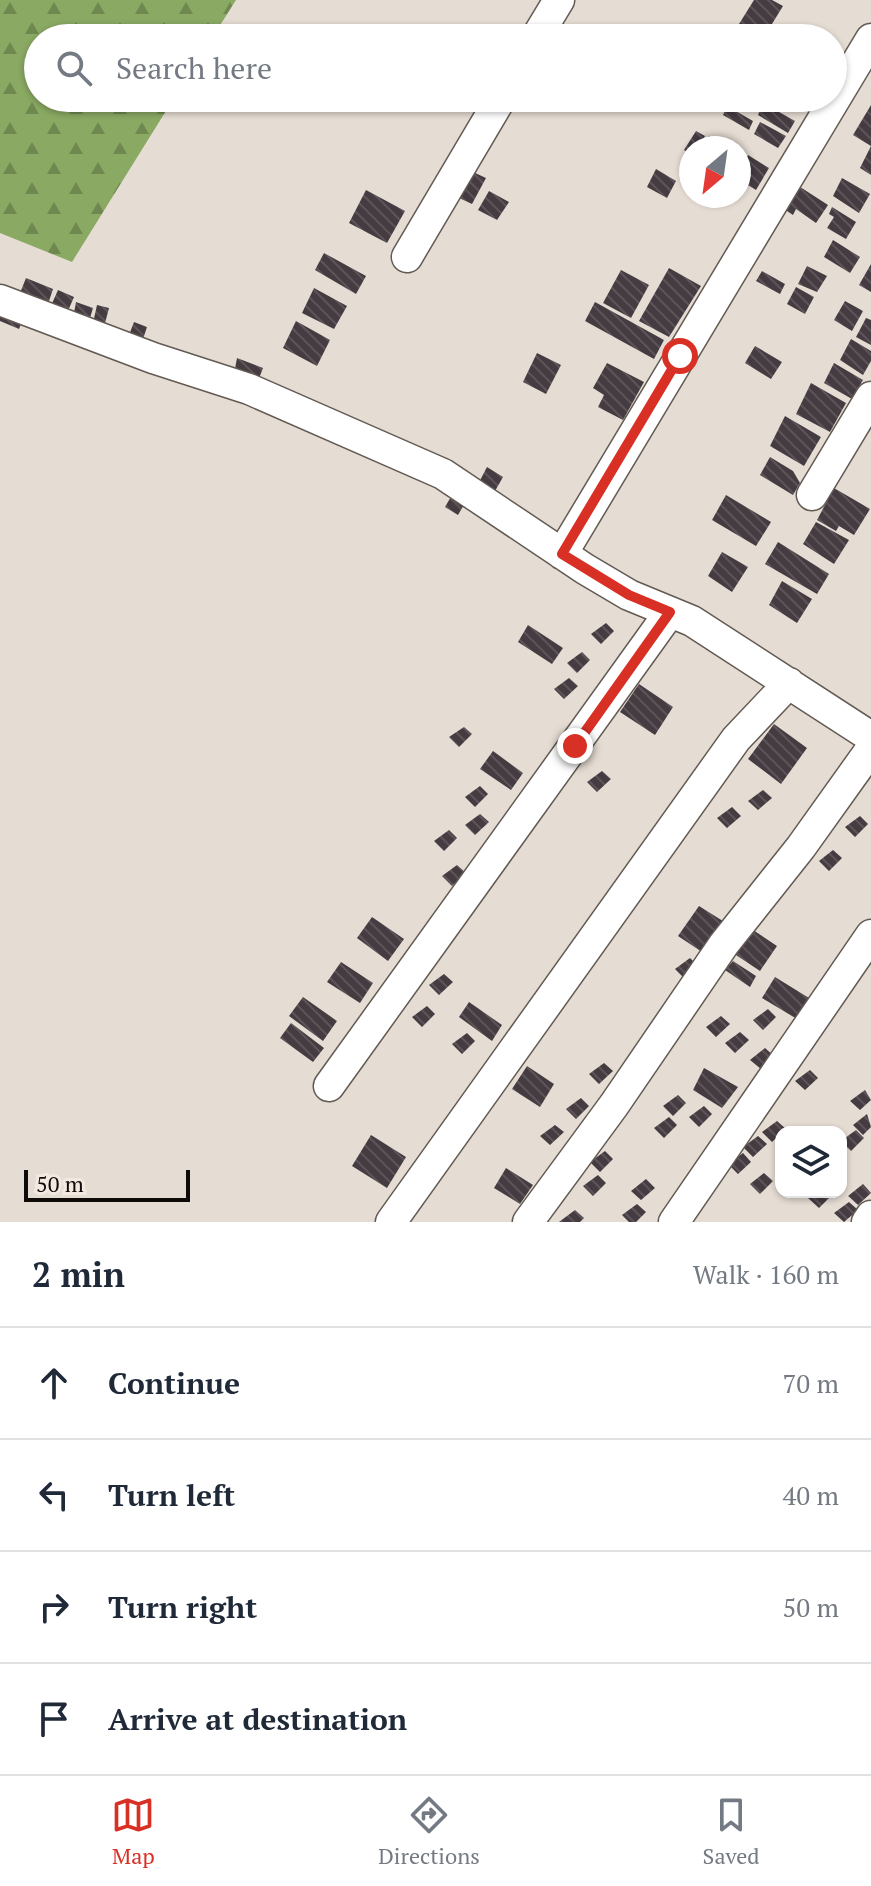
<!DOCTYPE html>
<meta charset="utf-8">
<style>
:root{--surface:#fff;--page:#f2f2f3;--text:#1f2937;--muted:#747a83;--line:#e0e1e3;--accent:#d93025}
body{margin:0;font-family:"PT Serif",serif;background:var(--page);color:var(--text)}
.controls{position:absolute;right:24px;bottom:24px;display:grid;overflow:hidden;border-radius:16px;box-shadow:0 2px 6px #0004}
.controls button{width:72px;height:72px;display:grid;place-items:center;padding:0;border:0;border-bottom:2px solid var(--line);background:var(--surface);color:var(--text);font:40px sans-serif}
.compass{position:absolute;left:679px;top:136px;width:72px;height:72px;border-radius:50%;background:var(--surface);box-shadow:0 2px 6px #0004;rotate:209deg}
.scale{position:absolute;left:24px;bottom:20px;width:166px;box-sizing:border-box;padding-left:8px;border:4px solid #0e0b08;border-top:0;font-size:22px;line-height:28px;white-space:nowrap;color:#0e0b08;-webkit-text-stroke:6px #f3e9e0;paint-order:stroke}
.stop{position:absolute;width:24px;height:24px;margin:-18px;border:6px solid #d93025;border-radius:50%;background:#fff}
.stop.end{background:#d93025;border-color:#fff;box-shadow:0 2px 8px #0008}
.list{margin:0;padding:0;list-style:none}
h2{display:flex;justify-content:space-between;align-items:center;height:104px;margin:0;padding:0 32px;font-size:34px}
h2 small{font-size:26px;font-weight:400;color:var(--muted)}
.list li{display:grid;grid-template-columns:52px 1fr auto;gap:24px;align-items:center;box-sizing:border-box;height:112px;padding:0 32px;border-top:2px solid var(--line)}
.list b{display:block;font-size:30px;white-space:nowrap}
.list em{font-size:26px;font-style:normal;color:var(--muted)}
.icon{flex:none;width:44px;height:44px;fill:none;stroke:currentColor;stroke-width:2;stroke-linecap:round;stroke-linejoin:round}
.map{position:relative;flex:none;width:871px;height:1222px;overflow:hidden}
.search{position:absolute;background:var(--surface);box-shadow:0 2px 6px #0004;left:24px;right:24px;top:24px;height:88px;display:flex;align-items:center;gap:20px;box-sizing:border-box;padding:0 28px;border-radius:44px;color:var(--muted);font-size:30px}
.sheet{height:552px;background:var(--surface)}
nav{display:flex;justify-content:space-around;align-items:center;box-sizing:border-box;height:112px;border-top:2px solid var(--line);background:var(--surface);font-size:22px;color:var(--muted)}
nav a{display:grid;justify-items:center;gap:4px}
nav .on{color:var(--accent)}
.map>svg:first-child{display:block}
.forest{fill:url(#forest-firs)}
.building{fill:url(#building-back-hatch)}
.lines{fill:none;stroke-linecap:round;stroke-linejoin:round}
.minor-casing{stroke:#625a53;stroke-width:33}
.minor{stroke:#fff;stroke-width:30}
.route{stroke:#d93025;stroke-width:10}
</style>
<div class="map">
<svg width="871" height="1222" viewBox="0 0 871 1222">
<defs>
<pattern id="forest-firs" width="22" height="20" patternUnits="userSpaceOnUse" patternTransform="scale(2)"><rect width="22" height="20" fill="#8aa963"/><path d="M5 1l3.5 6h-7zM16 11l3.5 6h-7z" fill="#6f8850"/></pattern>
<pattern id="building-back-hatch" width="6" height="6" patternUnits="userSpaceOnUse" patternTransform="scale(2)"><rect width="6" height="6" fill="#453c42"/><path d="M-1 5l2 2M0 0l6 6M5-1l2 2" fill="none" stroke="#5c5459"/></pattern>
</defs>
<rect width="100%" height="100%" fill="#e5dcd3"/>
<path class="forest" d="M0 0H236L212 38H38V98H174L72 262 0 233Z"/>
<path class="building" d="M754 0H772L783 6 764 37 739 24Z
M731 98H754L760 102 754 112Z
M763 103 795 121 788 133 758 115Z
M871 105V175L860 168 871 146 853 135Z
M727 106 753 121 749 130 723 115Z
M760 122 786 136 778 148 754 134Z
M696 131 705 136 698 148H691V154L684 150Z
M709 136 721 142 718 148H702Z
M748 155 769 168 756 190 746 184 742 189 739 187V171Z
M656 169 676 181 667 198 647 187Z
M473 172 486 178 472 204 457 197Z
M842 178 870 194 859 213 833 196Z
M794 183 828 205 816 223 796 209 793 215 779 206Z
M366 190 405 211 387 243 349 223Z
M489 191 509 202 497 220 478 210Z
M832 207 856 222 846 239 827 228 834 217 829 214Z
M833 240 860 257 850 273 824 257Z
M324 253 366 276 356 294 315 270Z
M871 264V292L859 285Z
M807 266 827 276 817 292 798 284Z
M669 268 701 286 669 337 639 321Z
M621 270 649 285 631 318 603 303Z
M762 271 785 284 780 294 756 281Z
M26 278 53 289 48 304 20 293Z
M796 287 814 297 805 314 787 304Z
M314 288 347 306 334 329 302 313Z
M58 290 74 297 67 313 50 308Z
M845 301 863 311 852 331 834 320Z
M76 302 93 308 90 318 74 313Z
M595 302 664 340 654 359 585 321Z
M0 305 24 316 19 329 0 321Z
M97 305 109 308 104 327 93 323Z
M866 318 871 320V345L856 337Z
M296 321 330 340 317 366 283 348Z
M134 322 147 327 143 339 129 335Z
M851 339 871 351V361L863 375 840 360Z
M755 346 782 362 771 379 745 363Z
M537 353 561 365 546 394 523 382Z
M237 358 263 368 258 381 234 374Z
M607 363 644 382 623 420 598 407 604 395 593 388Z
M834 363 863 380 852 399 824 383Z
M811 383 846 403 830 432 796 414Z
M785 416 821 437 804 466 770 446Z
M770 457 793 471 800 483 793 495 760 475Z
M487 467 503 477 491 498 476 488Z
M834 488 870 509 854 535 839 526 836 531 817 520Z
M452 495 465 503 458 515 445 507Z
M726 495 771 522 756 546 712 520Z
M816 522 849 540 834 564 803 544Z
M778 542 829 574 817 594 765 564Z
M722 552 748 567 732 592 708 576Z
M782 581 812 599 797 623 769 605Z
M606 623 614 631 601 644 591 634Z
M528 625 563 648 552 664 518 642Z
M582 652 590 660 577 673 567 663Z
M569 678 578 686 564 699 554 689Z
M639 684 673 707 655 735 620 712Z
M774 724 807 748 781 784 748 759Z
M464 727 472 734 459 747 449 737Z
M493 751 523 773 511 790 480 769Z
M602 771 611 779 597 792 587 782Z
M480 786 488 794 475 807 465 797Z
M763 790 772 798 758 810 748 801Z
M732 807 741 816 727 828 717 818Z
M480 814 489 822 475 835 465 825Z
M860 816 868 824 855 837 845 827Z
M449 830 457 838 444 851 434 841Z
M833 850 842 858 829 871 819 861Z
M457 865 466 873 452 886 442 876Z
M699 906 726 923 705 954 678 936Z
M372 917 404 939 388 961 357 938Z
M750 928 777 946 760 971 733 953Z
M690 958 698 966 685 979 675 969Z
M733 961 756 976 750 987 725 970Z
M341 962 373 983 360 1003 327 982Z
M444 974 453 982 439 995 429 985Z
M775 977 809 998 797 1019 762 998Z
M303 997 337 1021 323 1041 289 1016Z
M469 1002 502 1025 492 1041 459 1017Z
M427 1006 435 1014 422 1027 412 1017Z
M768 1009 776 1017 763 1030 753 1020Z
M721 1016 730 1024 716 1037 706 1027Z
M291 1023 324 1048 313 1062 280 1038Z
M740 1032 749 1040 735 1053 725 1043Z
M467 1033 475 1041 462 1054 452 1044Z
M765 1048 774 1056 761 1069 750 1060Z
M604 1063 613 1071 599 1084 589 1074Z
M527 1066 554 1084 540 1107 512 1089Z
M704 1068 738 1087 722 1108 693 1090Z
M810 1070 818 1078 805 1090 795 1081Z
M865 1090 871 1100 860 1110 850 1101Z
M678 1095 686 1103 673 1116 663 1106Z
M581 1098 589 1106 576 1119 566 1109Z
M704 1106 712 1114 699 1127 689 1117Z
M867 1114 871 1127 863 1135 853 1125Z
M669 1117 677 1125 664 1138 654 1128Z
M777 1121 786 1129 772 1142 762 1132Z
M555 1125 564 1132 550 1145 540 1136Z
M856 1130 864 1138 851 1151 841 1141Z
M371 1135 406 1157 387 1188 352 1166Z
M758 1136 767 1144 753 1157 743 1147Z
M605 1151 613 1159 600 1172 590 1162Z
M743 1153 751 1162 738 1174 728 1164Z
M506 1168 533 1185 520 1204 494 1188Z
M764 1173 773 1181 760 1194 750 1184Z
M598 1175 606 1183 593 1196 583 1186Z
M646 1179 655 1188 641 1200 631 1191Z
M863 1184 871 1193 858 1205 848 1196Z
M817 1192 832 1195 819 1208 808 1198Z
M849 1202 858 1210 844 1222 834 1213Z
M637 1204 646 1212 636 1222H629L622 1215Z
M575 1210 584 1218 580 1222H559Z"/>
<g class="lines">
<g class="minor-casing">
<path id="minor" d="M536 38 559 0
M407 257 501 98
M0 300 153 358 249 389 443 474 585 569 629 595 692 621 871 737
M812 495 871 397
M562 554 871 39
M329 1086 670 612
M391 1222 736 739 789 683
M528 1222 614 1105 724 944 801 847 871 749
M674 1222 871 935
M867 1222 871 1216"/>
</g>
<use href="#minor" class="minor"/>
</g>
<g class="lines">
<path class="route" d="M575 746 670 612 629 595 562 554 680 356"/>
</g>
</svg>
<div class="controls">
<button><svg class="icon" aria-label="layers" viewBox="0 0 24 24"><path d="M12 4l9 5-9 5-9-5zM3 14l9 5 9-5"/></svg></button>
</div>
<svg class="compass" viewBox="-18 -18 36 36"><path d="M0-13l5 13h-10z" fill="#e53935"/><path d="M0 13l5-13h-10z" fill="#747a83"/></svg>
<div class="scale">50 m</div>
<div class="stop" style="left:680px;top:356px"></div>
<div class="stop end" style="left:575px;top:746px"></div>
<div class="search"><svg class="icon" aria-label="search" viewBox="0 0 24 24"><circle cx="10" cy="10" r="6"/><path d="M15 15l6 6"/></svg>Search here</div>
</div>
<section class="sheet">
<h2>2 min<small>Walk · 160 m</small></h2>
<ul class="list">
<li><svg class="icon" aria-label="ahead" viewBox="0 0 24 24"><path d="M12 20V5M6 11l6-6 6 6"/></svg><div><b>Continue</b></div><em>70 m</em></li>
<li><svg class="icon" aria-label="left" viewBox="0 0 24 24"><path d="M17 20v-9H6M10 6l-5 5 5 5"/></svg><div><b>Turn left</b></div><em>40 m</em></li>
<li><svg class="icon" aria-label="right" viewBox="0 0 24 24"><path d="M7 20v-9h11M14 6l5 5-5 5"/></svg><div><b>Turn right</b></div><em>50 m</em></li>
<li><svg class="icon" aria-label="arrive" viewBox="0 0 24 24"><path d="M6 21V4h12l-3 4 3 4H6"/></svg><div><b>Arrive at destination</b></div></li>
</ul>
</section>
<nav>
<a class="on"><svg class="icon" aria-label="map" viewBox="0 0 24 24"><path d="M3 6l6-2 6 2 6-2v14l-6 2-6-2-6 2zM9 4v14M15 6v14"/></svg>Map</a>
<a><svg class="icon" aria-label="directions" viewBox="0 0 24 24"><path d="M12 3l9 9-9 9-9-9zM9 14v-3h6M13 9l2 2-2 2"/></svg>Directions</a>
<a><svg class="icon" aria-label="saved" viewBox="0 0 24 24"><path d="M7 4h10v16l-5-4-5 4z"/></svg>Saved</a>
</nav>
